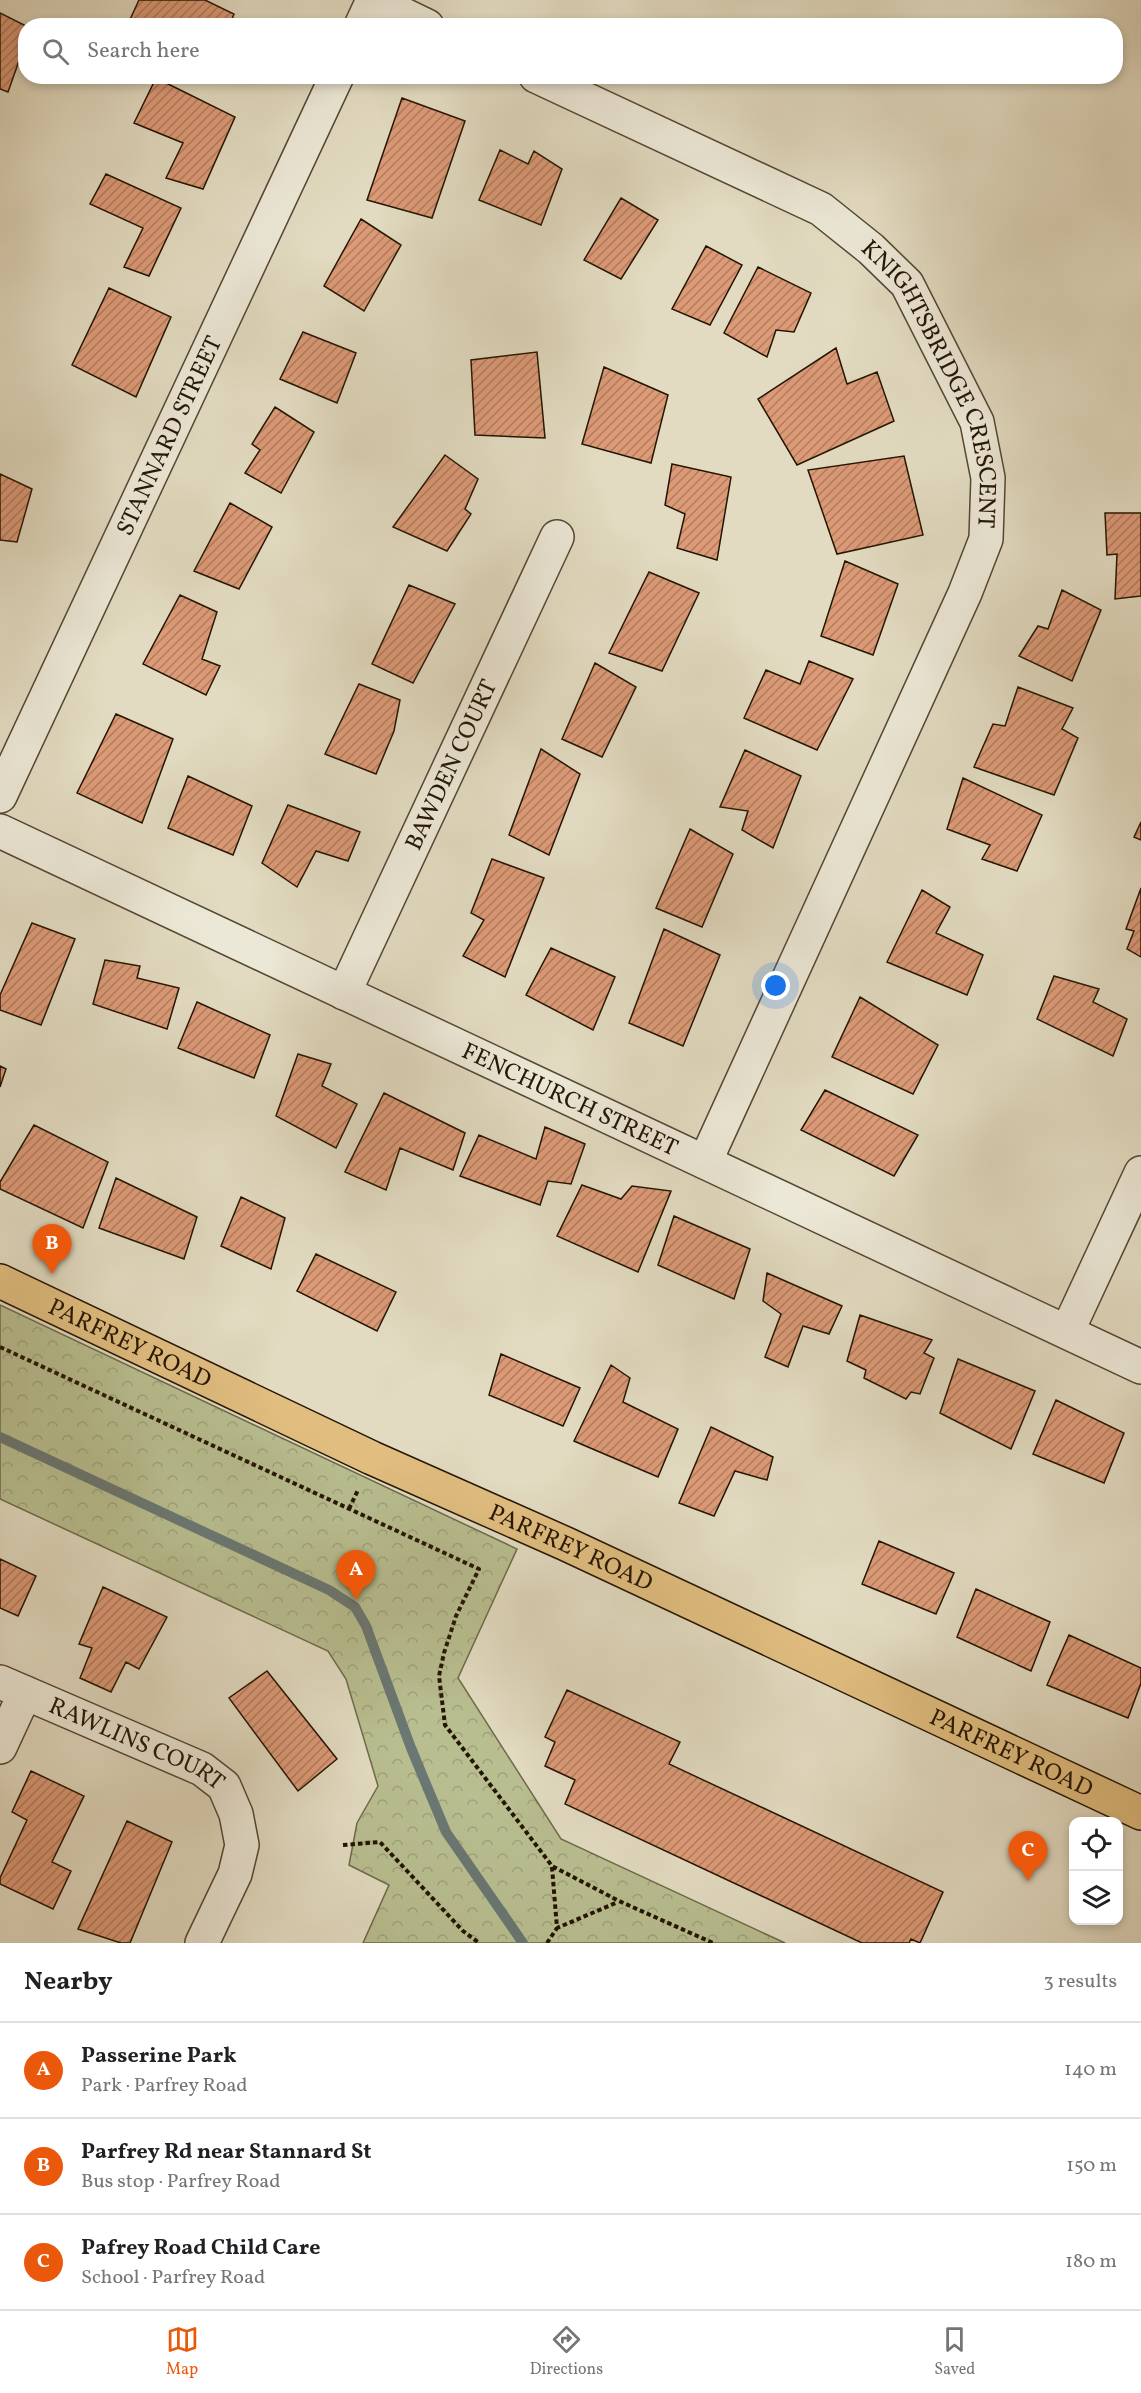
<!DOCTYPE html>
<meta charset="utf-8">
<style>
:root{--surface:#fff;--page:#f2f2f2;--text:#202124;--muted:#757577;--line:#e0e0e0;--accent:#ea580c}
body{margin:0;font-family:Vollkorn,serif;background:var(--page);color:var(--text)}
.controls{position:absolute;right:18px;bottom:18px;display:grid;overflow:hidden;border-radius:12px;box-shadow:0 3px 9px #0003}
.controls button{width:54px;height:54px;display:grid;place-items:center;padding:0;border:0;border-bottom:2px solid var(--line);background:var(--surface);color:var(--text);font:30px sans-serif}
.you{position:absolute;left:776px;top:986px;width:21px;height:21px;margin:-15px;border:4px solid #fff;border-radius:50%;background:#1a73e8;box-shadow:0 0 0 9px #1a73e833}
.badge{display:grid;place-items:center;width:39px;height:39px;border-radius:50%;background:var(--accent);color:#fff;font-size:20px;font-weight:700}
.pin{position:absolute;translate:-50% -50px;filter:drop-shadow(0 2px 3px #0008)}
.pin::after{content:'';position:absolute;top:32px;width:21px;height:18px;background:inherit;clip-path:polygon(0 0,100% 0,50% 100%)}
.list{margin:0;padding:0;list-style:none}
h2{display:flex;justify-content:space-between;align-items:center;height:78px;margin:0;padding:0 24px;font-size:26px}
h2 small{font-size:20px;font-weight:400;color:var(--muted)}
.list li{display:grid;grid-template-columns:39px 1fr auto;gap:18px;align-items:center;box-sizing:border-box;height:96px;padding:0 24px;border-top:2px solid var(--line)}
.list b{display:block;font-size:22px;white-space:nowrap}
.list p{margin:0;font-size:20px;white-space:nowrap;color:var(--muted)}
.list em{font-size:20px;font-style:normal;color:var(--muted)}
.icon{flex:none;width:33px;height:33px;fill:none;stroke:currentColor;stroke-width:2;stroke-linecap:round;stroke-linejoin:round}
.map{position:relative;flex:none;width:1141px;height:1943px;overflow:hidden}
.search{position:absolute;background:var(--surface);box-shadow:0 3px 9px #0003;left:18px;right:18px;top:18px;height:66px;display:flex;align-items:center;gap:15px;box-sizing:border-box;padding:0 21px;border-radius:24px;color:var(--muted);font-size:22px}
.sheet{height:366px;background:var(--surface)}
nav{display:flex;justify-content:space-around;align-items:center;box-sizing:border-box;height:84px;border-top:2px solid var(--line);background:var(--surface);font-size:16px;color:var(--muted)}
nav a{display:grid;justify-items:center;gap:3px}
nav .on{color:var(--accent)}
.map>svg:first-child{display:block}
.forest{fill:url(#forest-crowns);stroke:#6e6a49;stroke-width:1.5}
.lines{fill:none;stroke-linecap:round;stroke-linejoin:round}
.stream{stroke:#6a7772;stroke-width:10}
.building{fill:url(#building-hatch);stroke:#241502;stroke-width:1.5}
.minor-casing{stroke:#544632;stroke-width:36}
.major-casing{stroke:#241502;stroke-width:36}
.path{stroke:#241502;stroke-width:4;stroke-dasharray:4.5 3;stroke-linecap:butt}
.minor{stroke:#ece8d7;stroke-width:33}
.major{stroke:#e1be80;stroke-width:33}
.labels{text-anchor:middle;stroke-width:4.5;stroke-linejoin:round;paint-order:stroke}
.street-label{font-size:24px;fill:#241502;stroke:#ece8d7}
</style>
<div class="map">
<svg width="1141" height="1943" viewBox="0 0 1141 1943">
<defs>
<pattern id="forest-crowns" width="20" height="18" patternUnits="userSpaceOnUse" patternTransform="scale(1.5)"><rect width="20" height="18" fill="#b8be90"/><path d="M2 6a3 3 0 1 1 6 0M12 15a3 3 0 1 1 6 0" fill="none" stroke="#9ea27b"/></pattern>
<pattern id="building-hatch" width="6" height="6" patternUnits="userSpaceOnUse" patternTransform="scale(1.5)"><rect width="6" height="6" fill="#dc9a77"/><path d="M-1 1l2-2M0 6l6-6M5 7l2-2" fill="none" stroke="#b27c5f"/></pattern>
</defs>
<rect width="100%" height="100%" fill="#e2dbc1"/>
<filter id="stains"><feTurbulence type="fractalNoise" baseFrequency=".00333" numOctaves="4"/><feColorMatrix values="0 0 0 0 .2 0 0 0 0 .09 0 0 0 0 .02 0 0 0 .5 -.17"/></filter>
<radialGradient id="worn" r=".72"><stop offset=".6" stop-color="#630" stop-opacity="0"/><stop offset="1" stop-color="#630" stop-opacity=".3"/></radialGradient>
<path class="forest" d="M0 1305 517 1549 458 1678 561 1839 785 1943H363L389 1885 349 1865 357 1823 378 1786 346 1679 328 1651 0 1499Z"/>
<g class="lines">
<path class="stream" d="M0 1437 329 1590 355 1607 366 1626 411 1748 446 1832 523 1943"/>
</g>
<path class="building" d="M139 0H205L234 14 230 24 233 26H127Z
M0 13 26 26V41L8 92 0 89Z
M156 78 235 117 203 189 166 178 183 143 134 123Z
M402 98 465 121 432 218 367 200Z
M500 150 528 164 534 151 562 169 541 225 479 200Z
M106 174 181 208 149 276 124 267 143 228 90 204Z
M621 198 658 220 621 279 584 260Z
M361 219 401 245 364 311 324 286Z
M706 246 742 265 710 325 672 309Z
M758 267 811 293 794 332 776 330 767 357 724 333Z
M109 288 171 317 136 397 72 365Z
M303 332 356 353 337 403 280 379Z
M836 348 847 384 877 372 894 421 797 465 758 399Z
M537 352 545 438 475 435 471 360Z
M604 367 668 395 651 463 582 444Z
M275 407 314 432 281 493 245 473 260 450 252 444Z
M445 455 478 479 465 509 471 514 447 551 393 527Z
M904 456 923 535 837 554 808 470Z
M672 464 731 477 717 560 677 548 685 514 665 505Z
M0 474 32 489 17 542 0 540Z
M230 503 272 527 239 589 194 571Z
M1105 513H1141V596L1115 599 1117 554 1107 555Z
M845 561 898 584 873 655 821 636Z
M649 572 699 593 662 671 609 653Z
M409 585 455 604 413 683 372 664Z
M1062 590 1101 610 1072 681 1019 656 1038 626 1048 629Z
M180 595 217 612 202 659 220 666 206 695 143 664Z
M809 661 853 679 817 750 744 718 766 670 800 684Z
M595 663 636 687 602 757 562 739Z
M359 684 400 700 394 731 376 774 325 754Z
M1018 687 1073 708 1062 729 1078 738 1054 795 974 767 993 724 1005 726Z
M116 714 173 739 142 823 77 793Z
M541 749 580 774 549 855 509 835Z
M745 750 801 776 773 848 742 830 748 811 720 807Z
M188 776 252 806 233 855 168 828Z
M963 778 1042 815 1017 871 982 859 990 845 947 829Z
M288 805 360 832 348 861 316 851 297 887 262 863Z
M1141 822V840L1134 837Z
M690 829 733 854 702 927 656 908Z
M492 859 544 878 505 977 463 956 484 920 471 913Z
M1141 888V957L1127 949 1134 931 1126 929Z
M922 890 950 907 936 933 983 955 967 995 887 962Z
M32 923 75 939 41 1025 0 1010V995Z
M664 929 720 955 683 1046 629 1023Z
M551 948 615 977 593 1030 526 995Z
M105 960 140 966 137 978 179 988 167 1029 93 1004Z
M1054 976 1099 989 1093 1002 1127 1019 1113 1056 1037 1019Z
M860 997 938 1045 913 1094 832 1057Z
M197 1002 270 1035 254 1078 178 1048Z
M298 1054 331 1064 322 1086 357 1104 336 1148 276 1116Z
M0 1066 6 1069 0 1087Z
M825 1090 918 1135 894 1176 801 1130Z
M384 1093 465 1133 453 1170 400 1148 386 1190 345 1172Z
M34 1125 108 1162 83 1228 0 1189V1182Z
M545 1127 585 1144 571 1184 548 1181 540 1205 460 1176 479 1135 536 1159Z
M116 1178 197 1217 184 1259 99 1228Z
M582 1185 621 1199 632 1186 671 1191 638 1272 557 1236Z
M241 1197 285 1218 271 1269 221 1246Z
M674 1216 750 1249 734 1299 658 1265Z
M316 1254 396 1292 377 1331 297 1291Z
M767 1273 842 1306 829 1334 803 1326 788 1367 765 1357 781 1314 763 1301Z
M860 1315 932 1340 924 1353 934 1358 920 1394 911 1392 906 1399 864 1378 866 1370 847 1361Z
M501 1354 580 1388 563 1426 489 1395Z
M958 1359 1035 1391 1011 1449 940 1413Z
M611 1365 630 1378 623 1402 678 1429 658 1477 574 1441Z
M1056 1400 1124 1433 1104 1483 1033 1454Z
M711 1427 773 1457 767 1480 735 1471 714 1516 679 1503Z
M879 1541 954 1573 936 1614 862 1584Z
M0 1559 36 1576 18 1616 0 1608Z
M103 1587 167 1617 139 1669 126 1662 111 1692 80 1678 92 1648 79 1644Z
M976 1589 1050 1622 1031 1671 957 1637Z
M1069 1635 1141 1668V1683L1128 1718 1047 1685Z
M267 1671 337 1759 298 1791 229 1698Z
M567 1690 680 1742 669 1764 943 1892 920 1943 911 1939 909 1943H862L565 1804 575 1780 545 1766 555 1742 545 1737Z
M31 1771 84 1796 52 1862 71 1871 53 1909 0 1884V1878L27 1820 12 1812Z
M127 1821 172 1842 130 1943H121L78 1929Z"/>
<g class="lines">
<g class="minor-casing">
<g id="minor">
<path d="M361 26 373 0 427 26"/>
<path id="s1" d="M536 76 821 209 871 249 907 284 977 422 988 478 986 539 965 593 705 1162"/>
<path id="s2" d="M0 796 337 76"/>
<path id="s3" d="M0 831 1141 1367"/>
<path id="s4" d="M344 993 557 537"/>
<path d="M1067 1332 1141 1173"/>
<path id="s5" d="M0 1682 202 1769 224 1786 236 1814 242 1845 235 1874 202 1943"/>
<path d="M0 1747 25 1693"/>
</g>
</g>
<g class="major-casing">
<g id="major">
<path id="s6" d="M0 1281 372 1458 566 1544 1141 1813"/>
</g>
</g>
<path class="path" d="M0 1347 479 1569 456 1616 444 1653 439 1676 445 1725 552 1866 619 1901 713 1943
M349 1509 358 1490
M343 1845 380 1842 463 1931 479 1943
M552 1867 557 1928 618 1902
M547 1943 557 1928"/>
<use href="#minor" class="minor"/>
<use href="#major" class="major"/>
</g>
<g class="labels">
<g class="street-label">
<text dy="8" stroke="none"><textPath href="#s1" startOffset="531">KNIGHTSBRIDGE CRESCENT</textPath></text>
<text dy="8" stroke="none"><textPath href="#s2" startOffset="398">STANNARD STREET</textPath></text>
<text dy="8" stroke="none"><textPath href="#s4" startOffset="252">BAWDEN COURT</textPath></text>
<text dy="8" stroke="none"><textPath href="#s3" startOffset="630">FENCHURCH STREET</textPath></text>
<text dy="8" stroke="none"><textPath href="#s6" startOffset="144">PARFREY ROAD</textPath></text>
<text dy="8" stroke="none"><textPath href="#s6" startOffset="630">PARFREY ROAD</textPath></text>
<text dy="8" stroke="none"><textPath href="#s5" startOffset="150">RAWLINS COURT</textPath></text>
<text dy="8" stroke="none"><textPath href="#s6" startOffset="1116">PARFREY ROAD</textPath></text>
</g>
</g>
<rect width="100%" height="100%" filter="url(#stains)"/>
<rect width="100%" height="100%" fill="url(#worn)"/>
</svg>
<div class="controls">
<button><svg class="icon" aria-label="locate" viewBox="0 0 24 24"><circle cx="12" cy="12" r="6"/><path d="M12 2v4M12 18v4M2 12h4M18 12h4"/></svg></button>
<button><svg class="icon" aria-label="layers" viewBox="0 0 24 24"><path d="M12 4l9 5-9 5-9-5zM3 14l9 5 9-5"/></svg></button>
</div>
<div class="you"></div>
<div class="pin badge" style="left:356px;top:1600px">A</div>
<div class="pin badge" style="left:52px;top:1274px">B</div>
<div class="pin badge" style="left:1028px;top:1881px">C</div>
<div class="search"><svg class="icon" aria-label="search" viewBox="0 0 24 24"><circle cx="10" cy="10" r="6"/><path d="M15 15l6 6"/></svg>Search here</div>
</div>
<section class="sheet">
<h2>Nearby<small>3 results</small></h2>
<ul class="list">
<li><span class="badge">A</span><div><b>Passerine Park</b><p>Park · Parfrey Road</p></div><em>140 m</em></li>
<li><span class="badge">B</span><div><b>Parfrey Rd near Stannard St</b><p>Bus stop · Parfrey Road</p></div><em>150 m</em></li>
<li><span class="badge">C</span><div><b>Pafrey Road Child Care</b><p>School · Parfrey Road</p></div><em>180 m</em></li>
</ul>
</section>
<nav>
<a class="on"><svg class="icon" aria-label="map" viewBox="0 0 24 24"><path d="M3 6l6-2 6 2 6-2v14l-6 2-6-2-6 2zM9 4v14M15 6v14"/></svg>Map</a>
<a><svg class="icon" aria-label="directions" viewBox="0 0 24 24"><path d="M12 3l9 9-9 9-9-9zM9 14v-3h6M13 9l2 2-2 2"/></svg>Directions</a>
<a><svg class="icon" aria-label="saved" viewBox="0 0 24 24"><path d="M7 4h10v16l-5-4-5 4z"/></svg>Saved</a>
</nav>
